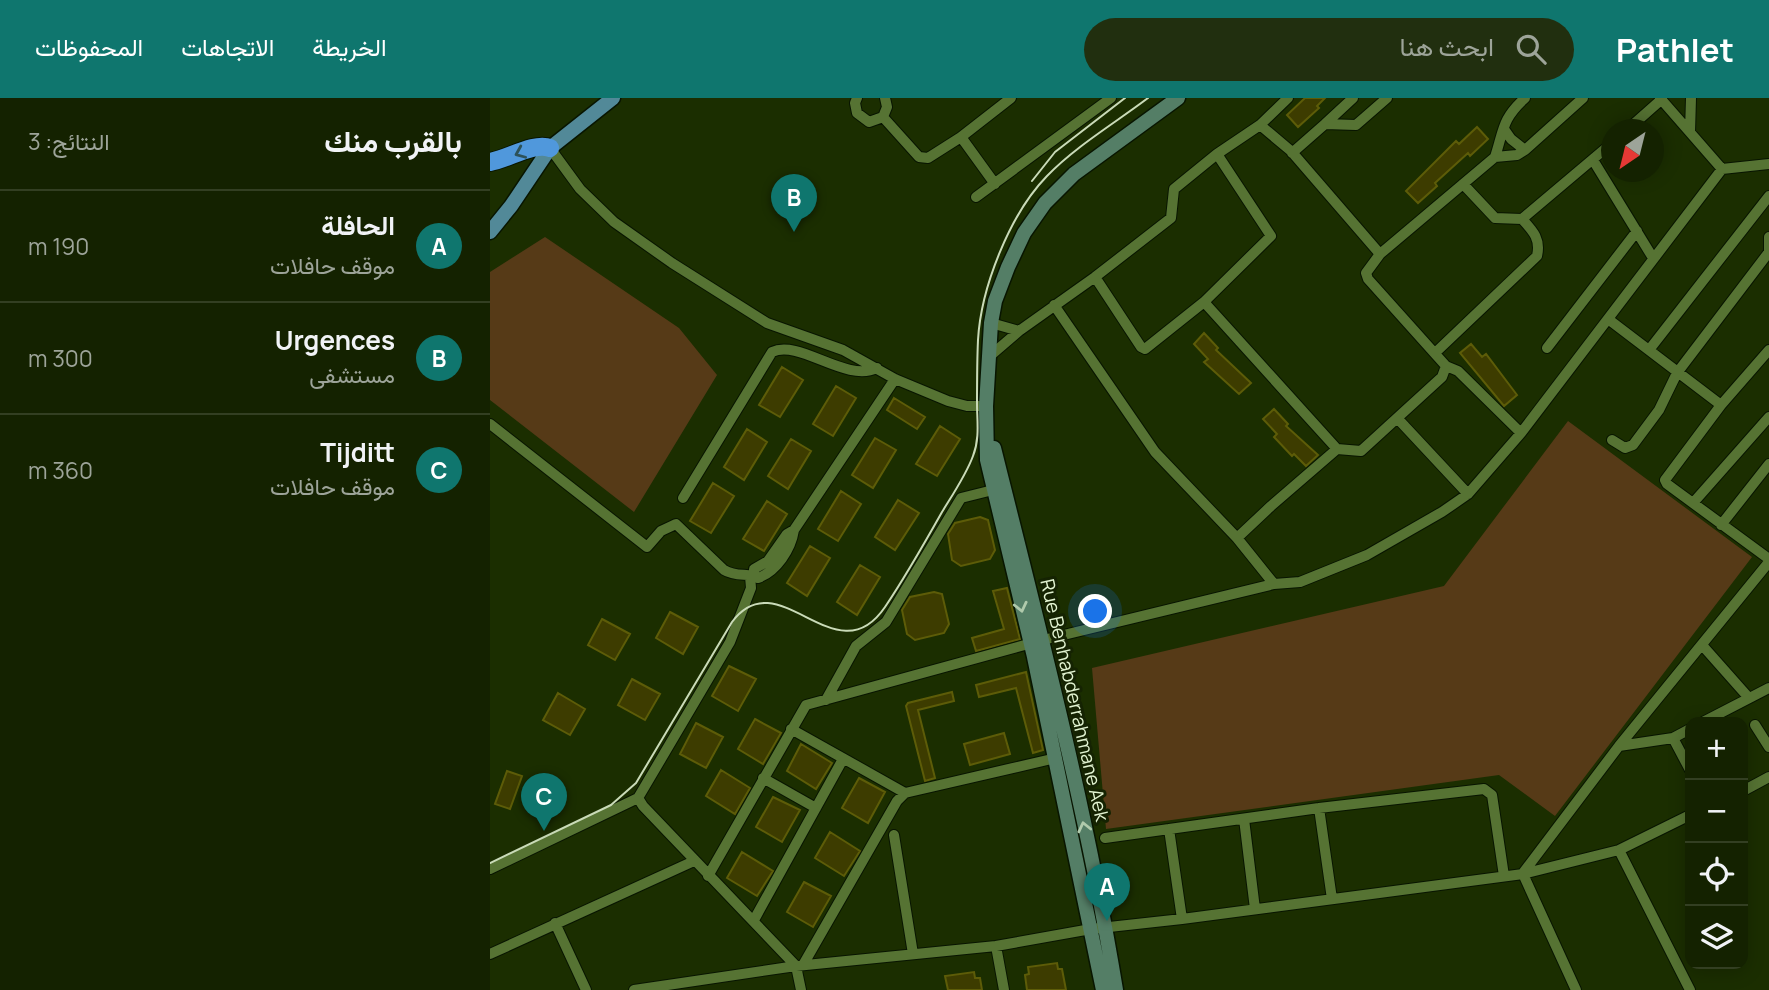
<!DOCTYPE html>
<html lang="ar">
<meta charset="utf-8">
<style>
:root{--surface:#142200;--page:#212f0f;--text:#f1f3f6;--muted:#9da499;--line:#333f22;--accent:#0f766e}
body{margin:0;font-family:Manrope,Vazirmatn,sans-serif;background:var(--page);color:var(--text);direction:rtl}
.controls{position:absolute;right:21px;bottom:21px;display:grid;overflow:hidden;border-radius:14px;box-shadow:0 4px 18px #0003}
.controls button{width:63px;height:63px;display:grid;place-items:center;padding:0;border:0;border-bottom:2px solid var(--line);background:var(--surface);color:var(--text);font:35px sans-serif}
.compass{position:absolute;left:1111px;top:21px;width:63px;height:63px;border-radius:50%;background:var(--surface);box-shadow:0 4px 18px #0003;rotate:215deg}
.you{position:absolute;left:606px;top:514px;width:24px;height:24px;margin:-18px;border:5px solid #fff;border-radius:50%;background:#1a73e8;box-shadow:0 0 0 10px #1a73e833}
.badge{display:grid;place-items:center;width:46px;height:46px;border-radius:50%;background:var(--accent);color:#fff;font-size:23px;font-weight:700}
.pin{position:absolute;translate:-50% -58px;filter:drop-shadow(0 2px 4px #0008)}
.pin::after{content:'';position:absolute;top:37px;width:24px;height:21px;background:inherit;clip-path:polygon(0 0,100% 0,50% 100%)}
.list{margin:0;padding:0;list-style:none}
h2{display:flex;justify-content:space-between;align-items:center;height:91px;margin:0;padding:0 28px;font-size:30px}
h2 small{font-size:23px;font-weight:400;color:var(--muted)}
.list li{display:grid;grid-template-columns:46px 1fr auto;gap:21px;align-items:center;box-sizing:border-box;height:112px;padding:0 28px;border-top:2px solid var(--line)}
.list b{display:block;font-size:26px;white-space:nowrap}
.list p{margin:0;font-size:23px;white-space:nowrap;color:var(--muted)}
.list em{font-size:23px;font-style:normal;color:var(--muted)}
.icon{flex:none;width:38px;height:38px;fill:none;stroke:currentColor;stroke-width:2;stroke-linecap:round;stroke-linejoin:round}
.map{position:relative;flex:none;width:1279px;height:892px;overflow:hidden;direction:ltr}
header{display:flex;align-items:center;gap:42px;box-sizing:border-box;height:98px;padding:0 35px;background:var(--accent);color:#fff}
header strong{font-size:33px}
nav{display:flex;gap:38px;margin-inline-start:auto;font-size:24px}
.search{width:490px;height:63px;background:var(--page);display:flex;align-items:center;gap:18px;box-sizing:border-box;padding:0 24px;border-radius:38px;color:var(--muted);font-size:26px}
main{display:flex}
aside{flex:1;background:var(--surface)}
.map>svg:first-child{display:block}
.green{fill:#563a17}
.building{fill:#3d3c00;stroke:#5d5c08;stroke-width:2}
.lines{fill:none;stroke-linecap:round;stroke-linejoin:round}
.street-casing{stroke:#081500;stroke-width:12}
.secondary-casing{stroke:#081500;stroke-width:17}
.primary-casing{stroke:#081500;stroke-width:17}
.highway-casing{stroke:#081500;stroke-width:20}
.street{stroke:#567333;stroke-width:10}
.secondary{stroke:#547e66;stroke-width:14}
.primary{stroke:#528998;stroke-width:14}
.highway{stroke:#5098dc;stroke-width:18}
.tram{stroke:#cadbb8;stroke-width:2}
.oneway{stroke:#2d5259}
.oneway2{stroke:#b0caac}
.labels{text-anchor:middle;stroke-width:6;stroke-linejoin:round;paint-order:stroke}
.street-label{font-size:19px;fill:#e2f3d1;stroke:#152302}
</style>
<header>
<strong>Pathlet</strong>
<div class="search"><svg class="icon" aria-label="search" viewBox="0 0 24 24"><circle cx="10" cy="10" r="6"/><path d="M15 15l6 6"/></svg>ابحث هنا</div>
<nav><a>الخريطة</a><a>الاتجاهات</a><a>المحفوظات</a></nav>
</header>
<main>
<div class="map">
<svg width="1279" height="892" viewBox="0 0 1279 892">
<rect width="100%" height="100%" fill="#1b2e00"/>
<path class="green" d="M55 139 189 230 227 277 144 414 0 302V174Z
M1078 323 1262 459 1065 718 1009 677 616 731 602 570 954 488Z"/>
<path class="building" d="M815 0H835L827 8 829 10 808 29 797 17Z
M987 29 998 41 980 58 978 55 945 85 947 88 928 105 916 93 966 43 969 46Z
M714 235 728 250 726 252 761 285 749 296 714 264 718 261 704 246Z
M981 246 992 259 996 256 1027 297 1014 308 970 255Z
M292 269 313 282 290 319 269 307Z
M346 288 366 300 343 338 323 326Z
M404 300 435 319 427 331 397 312Z
M784 311 798 326 796 328 828 357 816 368 804 356 802 358 784 339 787 336 773 321Z
M450 328 470 341 447 378 426 366Z
M257 331 277 344 254 382 234 369Z
M385 340 406 352 383 390 362 377Z
M301 341 321 353 298 391 278 378Z
M223 385 244 398 221 435 200 423Z
M351 393 371 406 348 443 328 431Z
M408 402 429 415 405 452 385 439Z
M277 403 297 416 274 453 253 441Z
M490 419 498 422 505 452 500 461 471 468 462 462 458 436 465 425Z
M320 448 340 460 317 498 297 485Z
M370 467 390 479 367 517 347 504Z
M517 490 530 541 486 553 482 540 514 531 503 493Z
M444 494 452 496 459 526 454 535 425 542 417 536 412 512 420 499Z
M180 514 208 529 193 556 166 540Z
M112 521 140 536 125 562 98 547Z
M239 568 266 581 248 613 222 598Z
M536 574 553 652 543 655 526 590 489 599 486 587Z
M142 581 170 596 155 622 128 607Z
M462 594 464 603 428 612 445 680 435 683 416 608 418 605Z
M68 595 95 611 80 637 53 622Z
M265 621 291 635 273 666 248 651Z
M206 625 233 639 216 670 190 656Z
M514 635 520 656 480 667 474 646Z
M311 646 342 665 326 691 297 673Z
M231 672 260 690 245 716 216 698Z
M17 673 32 678 20 711 5 706Z
M369 680 395 694 378 725 352 710Z
M283 699 310 712 292 744 266 729Z
M340 734 370 753 354 778 325 760Z
M252 754 283 773 267 798 237 780Z
M314 784 341 798 323 829 297 814Z
M567 865 568 871H572L576 892H537L535 877 539 876 538 869Z
M484 874 485 880H490L492 892H458L455 878Z"/>
<g class="lines">
<g class="street-casing">
<path id="street" d="M367 0 365 5 367 15 379 24 393 19 397 9 395 0
M1170 0 1232 71 1279 66
M393 19 429 59 438 60 471 39 521 0
M835 26 863 0
M770 27 798 0
M1014 31 1021 41 1035 52
M1137 32 1172 1
M1200 34 1201 0
M471 39 505 86
M60 50 90 91 124 124 182 165 277 225 353 252 405 281 458 303 477 308H496
M802 55 835 26 866 27 897 0
M727 56 770 27 801 53 890 156
M1005 59C1014 31 1012 21 1035 0
M1103 62 1163 160
M973 86 1005 120 1032 121
M486 99 621 0
M1279 139V157
M605 179 651 249 655 251 714 204
M564 207 665 354 747 440 784 486
M1118 221 1231 307
M501 225 529 233
M1057 250 1147 133
M1159 252 1279 98
M1279 252 1231 307 1175 382 1177 386 1279 461
M945 255 1047 158C1051 141 1043 133 1032 121L1122 45
M500 258 529 233 605 179 681 120 684 91 727 56 781 138 714 204 847 351 871 353 952 279 956 268
M908 321 978 396
M0 326 157 449 171 433 186 426 234 472C247 480 259 474 268 480 287 473 301 451 304 432L405 281
M1031 335 968 273 956 268 878 181 876 175 890 156 1005 59 1027 57 1035 52 1093 0
M1122 342 1135 350 1143 347 1169 312 1187 275 1279 154
M193 400 282 254C310 241 355 285 387 270
M1203 405 1279 319
M1231 427 1279 366
M747 440 781 408 847 351
M264 477V471L278 463 297 436 304 432
M260 478 261 490 240 544 148 700 153 708 306 868 311 892
M1212 547 1259 600
M336 602 366 548 396 524 471 400 503 392
M1213 624 1279 590
M1265 627 1279 649
M301 631 415 695 566 660
M1183 640 1200 672
M1129 648 1183 640 1200 631
M273 680 326 710
M1253 693 1279 679
M829 710 842 801
M754 721 765 811
M679 731 692 821
M404 737 423 856
M615 740 829 710 994 691 1002 697 1014 778
M1129 752 1200 892
M0 771 148 700
M1033 775 1129 648 1279 464
M1033 776 1086 892
M218 778 316 607 553 542 784 486 810 484 877 457 952 414 978 396 1031 335 1232 71
M264 822 353 661
M65 825 96 892
M506 848 514 892
M0 856 204 763
M313 867 407 703 415 695
M144 892 306 868 506 848 601 831 692 821 1033 776 1129 752 1200 717"/>
</g>
<g class="secondary-casing">
<path id="secondary" d="M504 350C549 530 596 709 626 892
M613 892 544 559 497 362 496 308 501 225 505 203 518 169 534 135 555 105 584 76 688 0"/>
</g>
<g class="primary-casing">
<path id="primary" d="M0 134 21 108 60 50 123 0"/>
</g>
<g class="highway-casing">
<path id="highway" d="M0 64C18 61 44 44 60 50"/>
</g>
<use href="#street" class="street"/>
<use href="#secondary" class="secondary"/>
<use href="#primary" class="primary"/>
<use href="#highway" class="highway"/>
<path class="tram" d="M542 83 565 54 635 0
M0 765 121 707 146 685 242 524C289 461 346 581 395 509 416 478 434 446 452 414 463 396 476 377 483 358 490 340 487 323 487 305 487 284 487 263 488 242 491 189 520 116 557 78 586 48 625 25 658 0"/>
</g>
<defs><path id="oneway-chevron" d="M-2-3.5L2.5 0L-2 3.5" fill="none" stroke-width="1.6" stroke-linecap="round" stroke-linejoin="round" transform="scale(1.75)"/></defs>
<use class="oneway" href="#oneway-chevron" transform="translate(30 55) rotate(157)"/>
<g class="oneway2">
<use href="#oneway-chevron" transform="translate(531 509) rotate(77)"/>
<use href="#oneway-chevron" transform="translate(594 729) rotate(-103)"/>
</g>
<g class="labels">
<g class="street-label">
<text transform="translate(585 602) rotate(77)" y="7">Rue Benhabderrahmane Aek</text>
</g>
</g>
</svg>
<div class="controls">
<button>+</button>
<button>−</button>
<button><svg class="icon" aria-label="locate" viewBox="0 0 24 24"><circle cx="12" cy="12" r="6"/><path d="M12 2v4M12 18v4M2 12h4M18 12h4"/></svg></button>
<button><svg class="icon" aria-label="layers" viewBox="0 0 24 24"><path d="M12 4l9 5-9 5-9-5zM3 14l9 5 9-5"/></svg></button>
</div>
<svg class="compass" viewBox="-18 -18 36 36"><path d="M0-13l5 13h-10z" fill="#e53935"/><path d="M0 13l5-13h-10z" fill="#9da499"/></svg>
<div class="you"></div>
<div class="pin badge" style="left:617px;top:823px">A</div>
<div class="pin badge" style="left:304px;top:134px">B</div>
<div class="pin badge" style="left:54px;top:733px">C</div>
</div>
<aside>
<h2>بالقرب منك<small>النتائج: 3</small></h2>
<ul class="list">
<li><span class="badge">A</span><div><b>الحافلة</b><p>موقف حافلات</p></div><em>190 m</em></li>
<li><span class="badge">B</span><div><b>Urgences</b><p>مستشفى</p></div><em>300 m</em></li>
<li><span class="badge">C</span><div><b>Tijditt</b><p>موقف حافلات</p></div><em>360 m</em></li>
</ul>
</aside>
</main>
